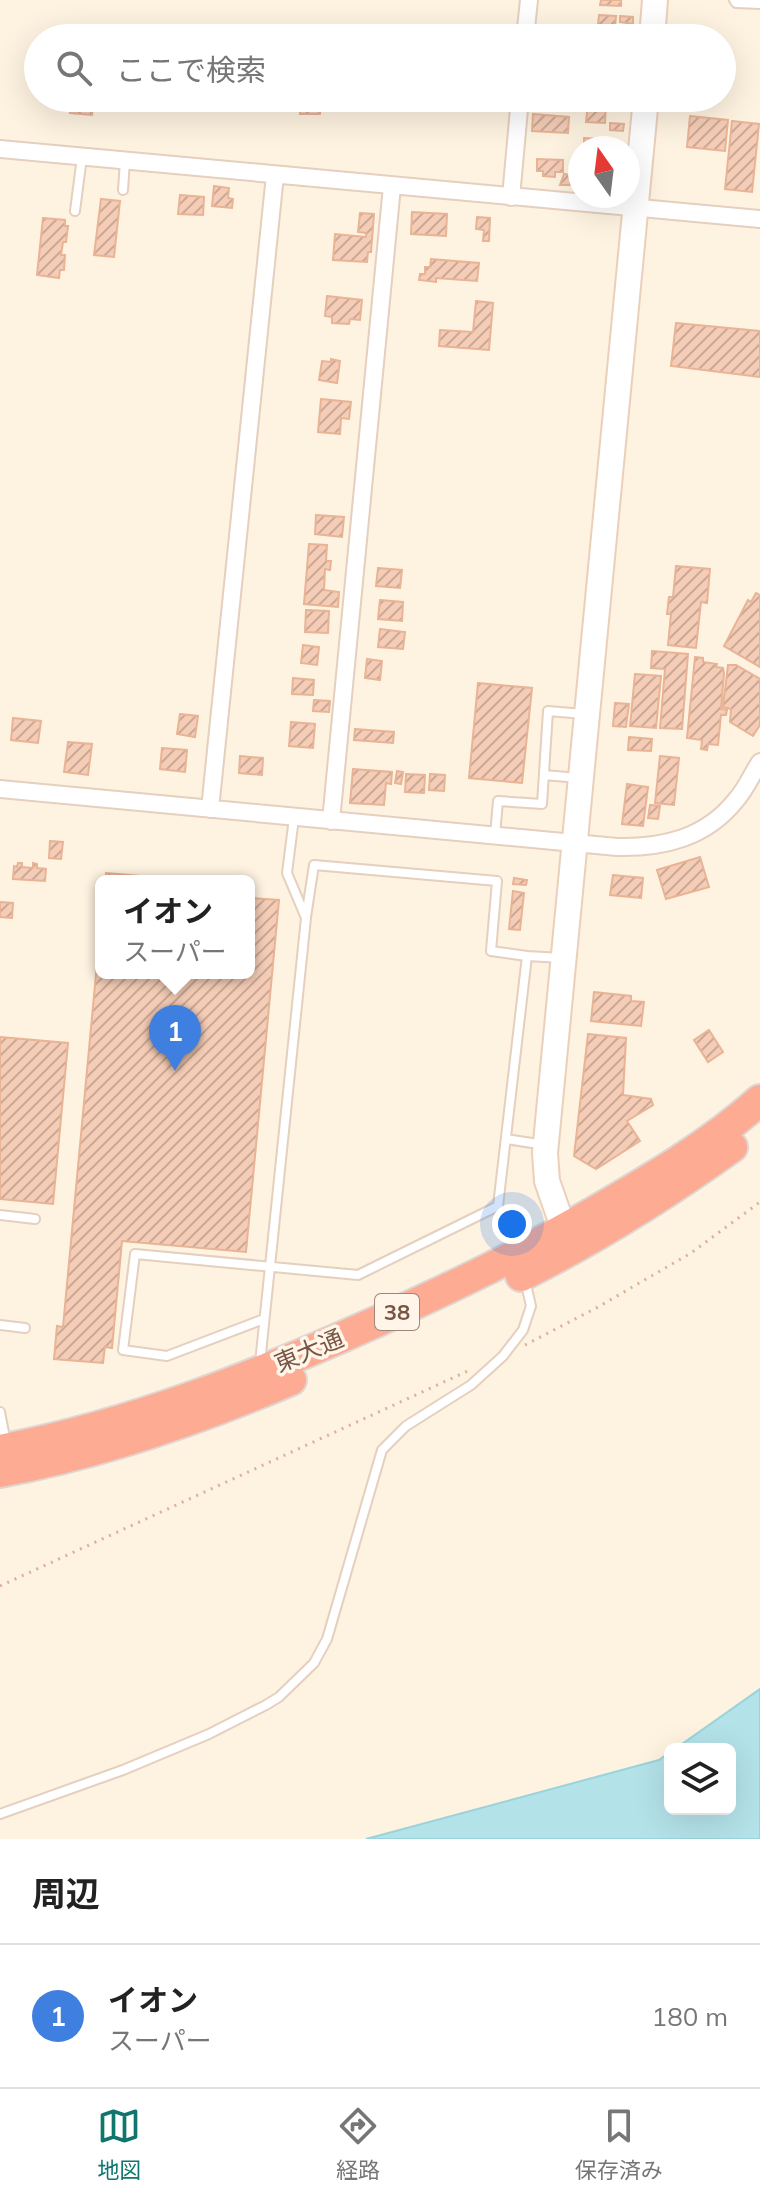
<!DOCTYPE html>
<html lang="ja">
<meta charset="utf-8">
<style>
:root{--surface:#fff;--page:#f6f6f6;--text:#222;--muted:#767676;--line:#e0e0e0;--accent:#0f766e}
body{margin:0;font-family:Mulish,"Noto Sans JP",sans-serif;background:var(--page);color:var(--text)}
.controls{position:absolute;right:24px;bottom:24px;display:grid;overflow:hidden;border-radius:12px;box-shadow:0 8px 32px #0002}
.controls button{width:72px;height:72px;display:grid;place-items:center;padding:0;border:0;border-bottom:2px solid var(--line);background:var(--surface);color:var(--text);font:40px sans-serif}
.compass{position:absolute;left:568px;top:136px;width:72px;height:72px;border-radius:50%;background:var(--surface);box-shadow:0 8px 32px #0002;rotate:346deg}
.you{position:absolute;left:512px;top:1224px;width:28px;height:28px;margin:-20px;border:6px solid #fff;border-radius:50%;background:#1a73e8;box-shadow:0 0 0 12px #1a73e833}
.badge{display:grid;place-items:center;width:52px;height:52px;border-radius:50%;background:var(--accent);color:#fff;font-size:26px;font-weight:700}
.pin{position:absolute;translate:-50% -66px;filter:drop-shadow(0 2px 4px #0008)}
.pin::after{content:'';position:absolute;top:42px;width:28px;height:24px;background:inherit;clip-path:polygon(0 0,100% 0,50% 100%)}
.popup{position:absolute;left:95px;top:875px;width:160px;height:104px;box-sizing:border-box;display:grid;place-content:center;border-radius:12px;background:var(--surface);filter:drop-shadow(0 2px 6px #0005);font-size:26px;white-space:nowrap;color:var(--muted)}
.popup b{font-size:30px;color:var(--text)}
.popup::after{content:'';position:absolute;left:50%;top:100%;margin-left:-16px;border:16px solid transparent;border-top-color:var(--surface)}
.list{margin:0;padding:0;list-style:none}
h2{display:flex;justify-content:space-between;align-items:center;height:104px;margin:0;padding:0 32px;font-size:34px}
h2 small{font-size:26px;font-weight:400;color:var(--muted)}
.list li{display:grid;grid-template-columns:52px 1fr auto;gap:24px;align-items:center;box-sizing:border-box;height:144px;padding:0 32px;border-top:2px solid var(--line)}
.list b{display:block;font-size:30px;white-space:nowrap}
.list p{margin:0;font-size:26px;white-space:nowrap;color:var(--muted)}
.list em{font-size:26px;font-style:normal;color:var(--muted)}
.icon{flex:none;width:44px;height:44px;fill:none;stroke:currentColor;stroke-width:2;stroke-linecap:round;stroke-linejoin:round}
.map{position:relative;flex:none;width:760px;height:1839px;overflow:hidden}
.search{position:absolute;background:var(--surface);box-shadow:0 8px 32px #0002;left:24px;right:24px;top:24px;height:88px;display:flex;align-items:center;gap:20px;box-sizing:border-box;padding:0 28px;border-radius:44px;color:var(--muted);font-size:30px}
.sheet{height:248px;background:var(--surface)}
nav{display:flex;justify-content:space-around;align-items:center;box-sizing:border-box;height:112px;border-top:2px solid var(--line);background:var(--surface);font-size:22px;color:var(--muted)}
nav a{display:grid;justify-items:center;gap:4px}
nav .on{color:var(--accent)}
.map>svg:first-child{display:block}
.water{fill:#b4e2e9;stroke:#99d3db;stroke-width:2}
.building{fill:url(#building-hatch);stroke:#e9b395;stroke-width:2}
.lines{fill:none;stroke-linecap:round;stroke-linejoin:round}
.lane-casing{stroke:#e5cfbf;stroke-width:12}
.street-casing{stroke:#e5cfbf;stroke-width:20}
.secondary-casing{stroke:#ead0bb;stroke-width:28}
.highway-casing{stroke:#ded6d3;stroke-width:34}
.path{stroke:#dab199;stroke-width:3;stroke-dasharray:2 6;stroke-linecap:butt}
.lane{stroke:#fff;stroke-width:8}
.street{stroke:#fff;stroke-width:16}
.secondary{stroke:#fff;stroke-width:24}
.highway{stroke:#fdab92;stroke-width:30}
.labels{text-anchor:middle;stroke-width:7;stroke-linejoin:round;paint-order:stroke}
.shield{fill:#fff5e8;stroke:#a08677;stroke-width:2}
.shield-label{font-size:22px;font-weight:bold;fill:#775646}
.street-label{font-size:24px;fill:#775646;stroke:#fff5e8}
</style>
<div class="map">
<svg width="760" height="1839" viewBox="0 0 760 1839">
<defs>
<pattern id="building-hatch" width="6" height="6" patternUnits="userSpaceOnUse" patternTransform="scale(2)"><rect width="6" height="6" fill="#f5cdb6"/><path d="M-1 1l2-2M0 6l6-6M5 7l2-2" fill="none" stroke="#cba996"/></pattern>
</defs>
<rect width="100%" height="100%" fill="#fef2e0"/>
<path class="water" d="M760 1689V1839H366L659 1760 670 1752V1809H730V1749H675Z"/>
<path class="building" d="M601 0H621V6L600 5Z
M599 15 616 16 614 37 597 35Z
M620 16 633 17V24L620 22Z
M71 98 94 99 92 115 70 113Z
M301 98H321L320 114H300Z
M588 103 606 104 605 123 586 122Z
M533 114 569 117 568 133 532 131Z
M690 116 728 120 725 151 687 147Z
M732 121 759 124 752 192 725 189Z
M610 123 624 124 623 131 610 130Z
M584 138 614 140V148H584Z
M537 159 563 160V172H555V177L543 176V171H537Z
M564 174 571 175 570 185H560Z
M214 186 229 188 228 198 233 199 232 208 212 206Z
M180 195 204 197 203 215 178 214Z
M101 199 120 201 114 257 94 255Z
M412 212 447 214 446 236 411 234Z
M360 213 374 214 371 252H368L367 262 333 260 335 234 366 237V233L358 232Z
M477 217 490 218 489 241H483L484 230 476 229Z
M43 218 65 220V226H68L66 242H63L61 255H65L64 270H60L59 278 37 275Z
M431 259 479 263 477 281 436 278V282L419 280 420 274H425V267H430Z
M327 296 362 300 360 320 350 319 349 324 332 323V317L325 316Z
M476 301 493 303 489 350 439 346 440 330 473 332Z
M676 323 760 331V377L671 366Z
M331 359 340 361 337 383 319 380 322 361 331 362Z
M321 399 351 402 349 419 341 418 340 434 318 432Z
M316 515 344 517 342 537 315 534Z
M309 544 327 545 326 561H331L330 570 325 569 324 590 339 592 338 607 304 604Z
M676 566 710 569 707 603 701 602 696 648 668 645 671 614H667L669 597H673Z
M378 568 402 570 400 588 376 586Z
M756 593 760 595V667L724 646 748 600 751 602Z
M380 600 403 602 402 621 378 619Z
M306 610 329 611 328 633 305 632Z
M380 629 405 632 403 649 378 647Z
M303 645 319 647 317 665 301 663Z
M652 651 688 654 682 729 660 728 665 669 651 668Z
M695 657 703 658V662L717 664 716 667 723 668 724 673 721 709 727 710 726 715H721L718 745 708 744 707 750 701 749 702 740 687 738Z
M367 659 382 661 380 680 365 678Z
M728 665H736L760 679V725L753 736 730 722 731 709 723 707Z
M635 674 661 676 656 728 630 726Z
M293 678 314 680 313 695 292 694Z
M478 683 532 688 522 783 469 778Z
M314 700 330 701 329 712 313 711Z
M615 703 629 704 626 727 613 726Z
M180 714 198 716 195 737 177 734Z
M13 718 41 721 38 743 11 740Z
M291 722 315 724 313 748 289 746Z
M355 729 394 732 393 743 354 740Z
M629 737 652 739 651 751 628 750Z
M68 742 92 744 88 775 64 772Z
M162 748 187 750 185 772 160 769Z
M240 756 263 758 262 775 239 773Z
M660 756 679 758 674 805 655 803Z
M353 769 392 772 391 784 386 783 384 805 350 803Z
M397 771 403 772 401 784 395 783Z
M406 774 425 775 424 793 405 792Z
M430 774 445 775 444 791 429 790Z
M627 784 648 787 643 826 622 824Z
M650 805 660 806 658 819 648 818Z
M50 841 63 842 61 859 49 858Z
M700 857 709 887 666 899 657 870Z
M18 863H22V867L33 868V863L37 864V868L46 869 45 881 13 879 14 866 17 867Z
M106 873 151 877 150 881H105Z
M613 875 643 878 641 898 610 895Z
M514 878 527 880 526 885 513 884Z
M513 891 524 893 520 930 509 929Z
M249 898 279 900 246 1252 122 1241 112 1348 105 1347 103 1363 54 1359 57 1326 63 1327 101 921V973H249Z
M0 902 13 903 12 918 0 917Z
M594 992 631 996V1001L644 1002 641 1026 591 1021Z
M709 1030 723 1052 708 1062 694 1040Z
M588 1034 626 1038 623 1095 651 1099 653 1105 627 1121 640 1141 596 1169 574 1156Z
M0 1037 68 1043 53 1204 0 1199Z"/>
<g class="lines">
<g class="lane-casing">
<path id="lane" d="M734 0 736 3 760 4
M123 190 125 161
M75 211 82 157
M544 775 579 778
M495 835 498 801 542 804 548 711 584 714
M306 917 314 865 497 881 491 951 527 956
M506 1139 545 1145
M0 1215 35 1219
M264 1319 167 1356 123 1350 135 1254 358 1275 498 1206 527 956 562 958
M0 1325 25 1328
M260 1363 306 918 287 873 294 818
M0 1412 6 1443
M0 1814 123 1770 209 1734 266 1705 279 1697 314 1663 327 1639 382 1450 406 1426 471 1385 503 1356 523 1330 531 1306 525 1280"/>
</g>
<g class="street-casing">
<path id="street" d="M525 38 529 0
M0 149 760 219
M511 197 520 98
M0 789 617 847C663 848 706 838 736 800 746 789 752 774 760 762
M210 809 275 175
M331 821 392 186"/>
</g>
<g class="secondary-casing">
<path id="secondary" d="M652 38 655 0
M570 1247 547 1181 545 1153 646 98"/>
</g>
<g class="highway-casing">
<path id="highway" d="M521 1276C595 1239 665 1195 732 1147
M0 1450C131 1425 256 1376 378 1321 452 1287 524 1253 594 1212 651 1179 711 1144 760 1100
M0 1472C101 1453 197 1420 291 1380"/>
</g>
<path class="path" d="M525 1345 598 1307 691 1253 760 1202
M0 1586 470 1370"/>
<use href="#lane" class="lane"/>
<use href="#street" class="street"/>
<use href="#secondary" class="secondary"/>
<use href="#highway" class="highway"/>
</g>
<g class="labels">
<rect class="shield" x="375" y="1294" width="44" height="36" rx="6"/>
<g class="shield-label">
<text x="397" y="1320">38</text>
</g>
<g class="street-label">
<text transform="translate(309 1351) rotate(-23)" y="8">東大通</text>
</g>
</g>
</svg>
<div class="controls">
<button><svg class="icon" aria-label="layers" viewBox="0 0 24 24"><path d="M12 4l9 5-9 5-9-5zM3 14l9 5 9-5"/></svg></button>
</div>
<svg class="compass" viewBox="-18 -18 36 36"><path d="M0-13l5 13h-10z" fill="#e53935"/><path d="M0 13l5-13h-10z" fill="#767676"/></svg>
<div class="you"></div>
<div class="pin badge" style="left:175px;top:1071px;background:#3f7fe0">1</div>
<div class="popup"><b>イオン</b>スーパー</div>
<div class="search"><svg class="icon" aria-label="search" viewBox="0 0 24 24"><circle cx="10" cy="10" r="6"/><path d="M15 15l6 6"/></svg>ここで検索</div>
</div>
<section class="sheet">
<h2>周辺<small></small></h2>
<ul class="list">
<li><span class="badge" style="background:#3f7fe0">1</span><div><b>イオン</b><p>スーパー</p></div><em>180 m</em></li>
</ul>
</section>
<nav>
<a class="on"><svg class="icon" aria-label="map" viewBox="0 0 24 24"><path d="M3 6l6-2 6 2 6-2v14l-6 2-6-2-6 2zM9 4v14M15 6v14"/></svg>地図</a>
<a><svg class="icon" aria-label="directions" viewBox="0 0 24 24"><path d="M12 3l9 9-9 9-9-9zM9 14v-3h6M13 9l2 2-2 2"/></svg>経路</a>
<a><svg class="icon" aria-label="saved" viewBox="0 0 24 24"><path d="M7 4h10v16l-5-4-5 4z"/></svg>保存済み</a>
</nav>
